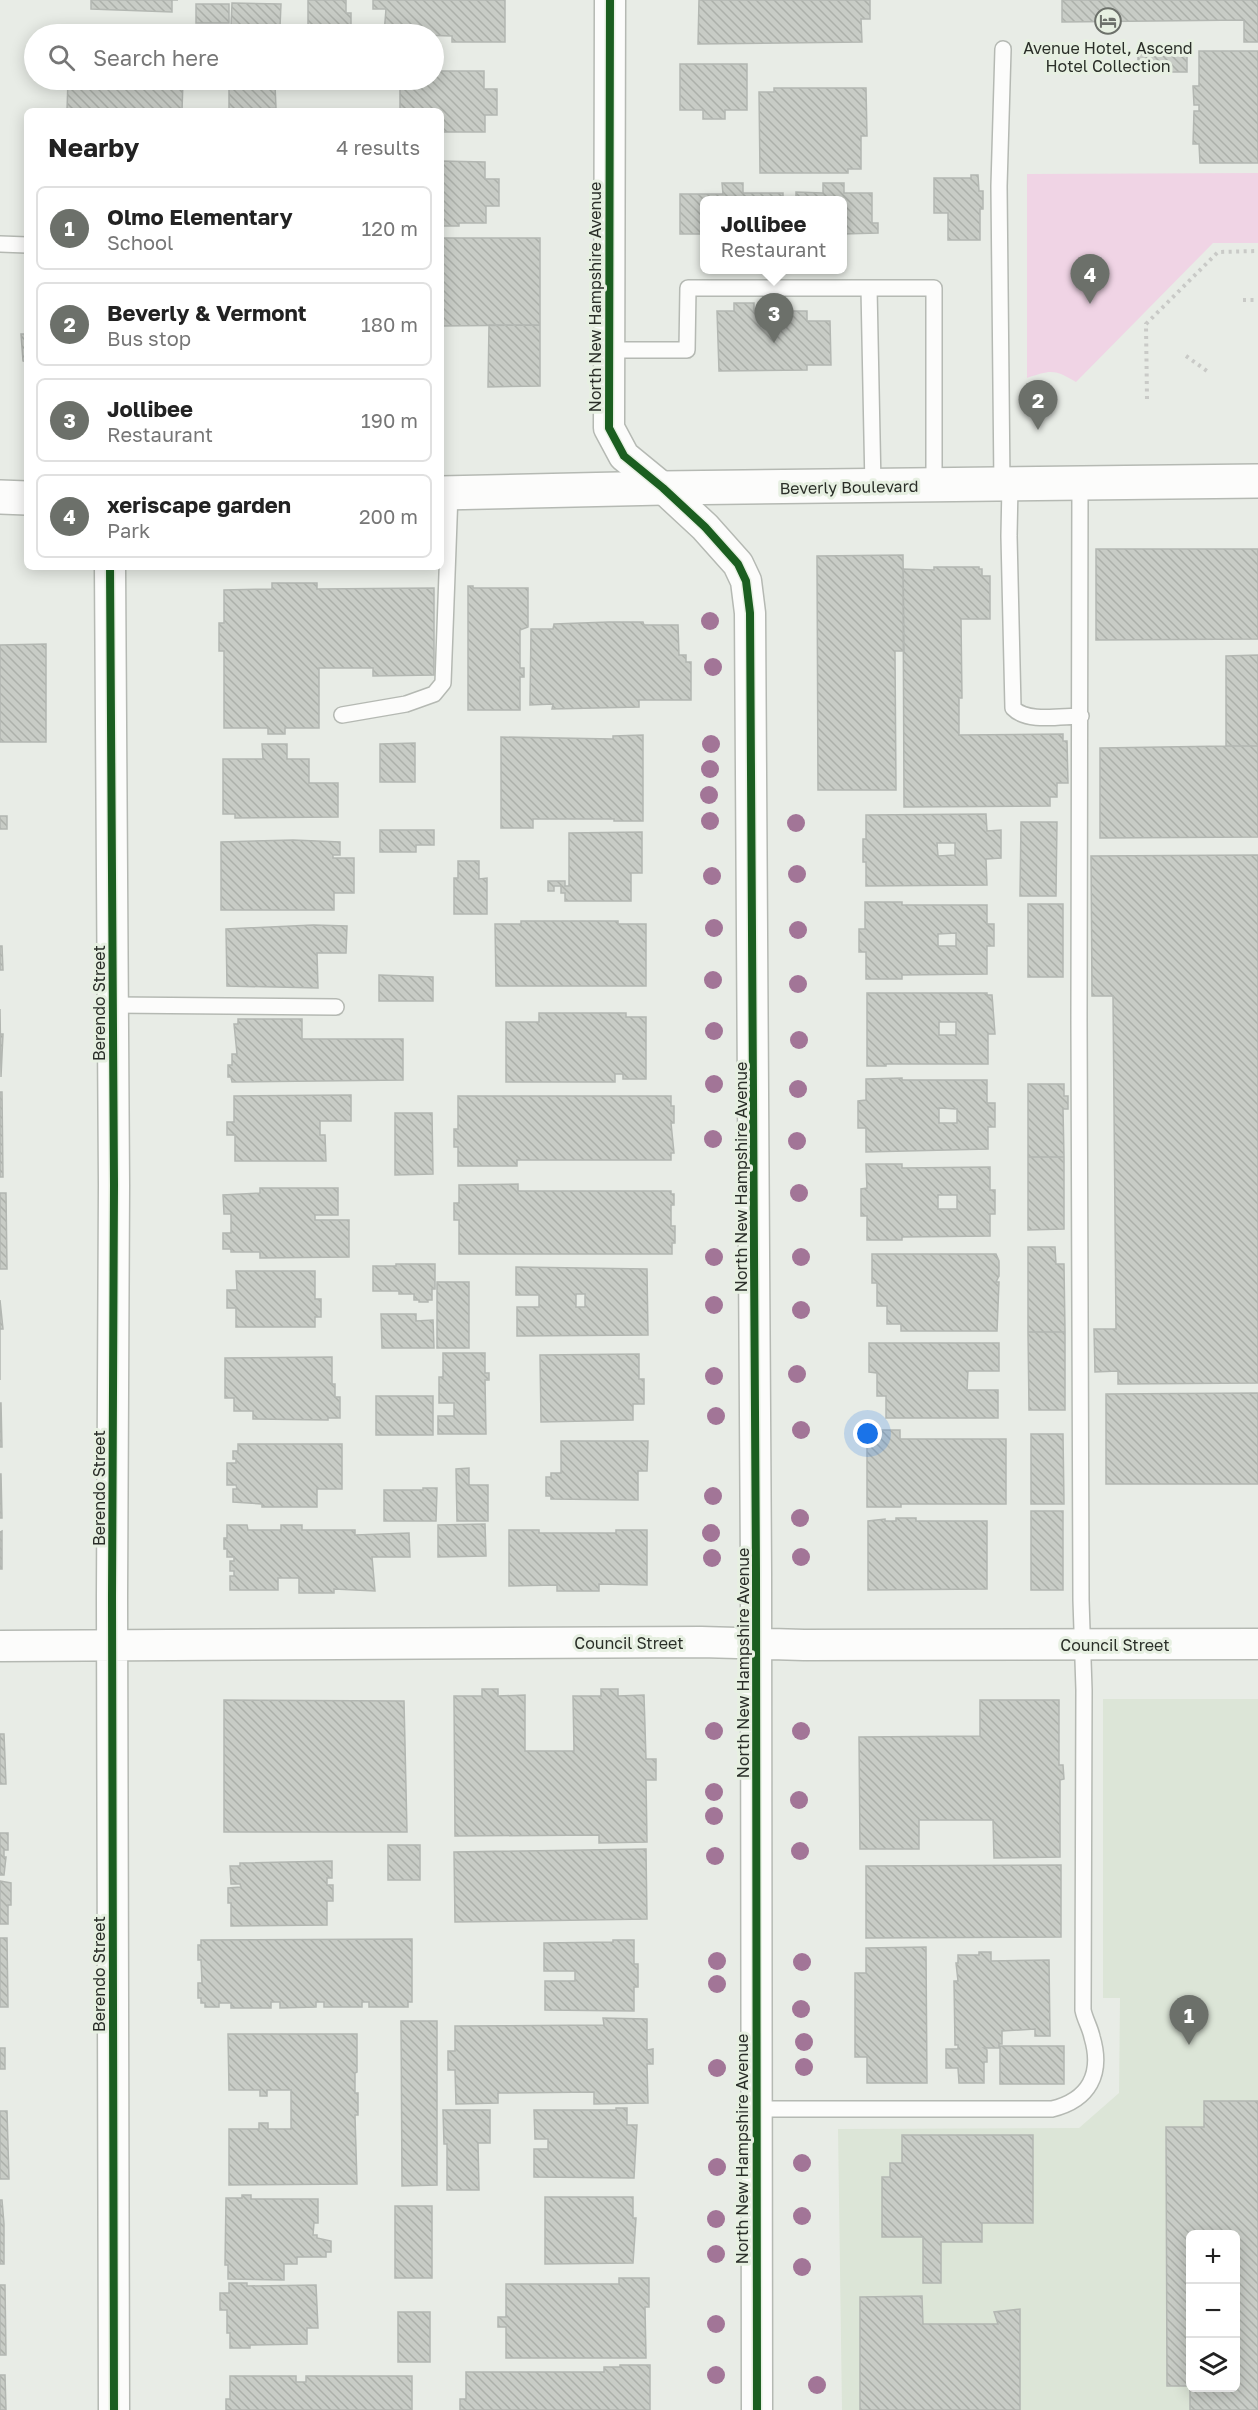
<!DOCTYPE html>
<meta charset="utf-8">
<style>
:root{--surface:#fff;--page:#f6f6f6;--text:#222;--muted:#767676;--line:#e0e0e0;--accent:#6c706a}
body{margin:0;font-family:"Golos Text",sans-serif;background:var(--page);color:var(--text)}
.controls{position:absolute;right:18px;bottom:18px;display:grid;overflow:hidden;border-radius:9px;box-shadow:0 3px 15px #0003}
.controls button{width:54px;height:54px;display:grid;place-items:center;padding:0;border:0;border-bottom:2px solid var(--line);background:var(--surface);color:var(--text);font:30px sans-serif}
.you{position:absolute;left:868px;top:1434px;width:21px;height:21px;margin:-15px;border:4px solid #fff;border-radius:50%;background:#1a73e8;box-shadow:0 0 0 9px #1a73e833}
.badge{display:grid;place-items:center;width:39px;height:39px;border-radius:50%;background:var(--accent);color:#fff;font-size:20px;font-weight:700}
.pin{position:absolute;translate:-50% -50px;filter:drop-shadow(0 2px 3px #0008)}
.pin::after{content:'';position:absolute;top:32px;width:21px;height:18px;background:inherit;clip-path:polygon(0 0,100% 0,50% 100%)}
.popup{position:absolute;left:700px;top:196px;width:147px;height:78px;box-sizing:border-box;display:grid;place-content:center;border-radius:9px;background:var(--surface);filter:drop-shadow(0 2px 4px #0005);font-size:20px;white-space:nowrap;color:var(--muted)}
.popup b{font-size:22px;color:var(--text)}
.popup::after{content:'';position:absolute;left:50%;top:100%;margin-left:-12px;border:12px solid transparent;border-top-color:var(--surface)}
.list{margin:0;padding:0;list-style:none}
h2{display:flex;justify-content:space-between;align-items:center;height:78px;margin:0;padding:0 24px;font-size:26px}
h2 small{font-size:20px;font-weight:400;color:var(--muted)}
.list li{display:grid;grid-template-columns:39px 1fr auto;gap:18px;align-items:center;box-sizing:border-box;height:84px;margin:0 12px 12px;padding:0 12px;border:2px solid var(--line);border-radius:9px}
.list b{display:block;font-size:22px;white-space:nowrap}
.list p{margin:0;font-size:20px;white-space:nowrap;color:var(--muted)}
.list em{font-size:20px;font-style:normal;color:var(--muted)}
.icon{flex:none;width:33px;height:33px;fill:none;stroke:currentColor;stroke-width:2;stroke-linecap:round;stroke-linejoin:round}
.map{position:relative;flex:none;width:1258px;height:2410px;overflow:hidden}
.search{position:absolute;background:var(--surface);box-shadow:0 3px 15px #0003;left:24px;top:24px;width:420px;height:66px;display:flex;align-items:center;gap:15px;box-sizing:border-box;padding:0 21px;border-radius:33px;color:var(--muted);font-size:22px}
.panel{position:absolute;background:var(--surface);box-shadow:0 3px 15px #0003;left:24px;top:108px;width:420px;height:462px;border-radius:9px}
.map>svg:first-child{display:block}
.built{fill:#dce5d7;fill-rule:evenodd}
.green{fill:#f0d4e5}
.building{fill:url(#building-back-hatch);stroke:#b3b7b2;stroke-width:1.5;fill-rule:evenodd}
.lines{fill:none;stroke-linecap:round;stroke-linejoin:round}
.lane-casing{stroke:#b5b9b3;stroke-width:18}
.street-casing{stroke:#b5b9b3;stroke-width:33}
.secondary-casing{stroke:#b5b9b3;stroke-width:36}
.path{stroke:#c9cac7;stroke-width:4;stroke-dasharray:3 4.5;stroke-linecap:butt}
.lane{stroke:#fcfcfb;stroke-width:15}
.street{stroke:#fcfcfb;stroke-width:30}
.secondary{stroke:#fcfcfb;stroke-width:33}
.cycleway-casing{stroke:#e7f0e2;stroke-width:11}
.cycleway{stroke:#1b5e20;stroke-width:8}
.tree{fill:#a27597}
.labels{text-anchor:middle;stroke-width:6;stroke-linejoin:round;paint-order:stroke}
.poi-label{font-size:16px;fill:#2a2e28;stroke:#e7f0e2}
.street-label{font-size:16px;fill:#2a2e28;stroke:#e7f0e2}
</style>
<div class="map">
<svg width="1258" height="2410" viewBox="0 0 1258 2410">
<defs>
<pattern id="building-back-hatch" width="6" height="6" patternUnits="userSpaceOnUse" patternTransform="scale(1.5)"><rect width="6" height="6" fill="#c8ccc6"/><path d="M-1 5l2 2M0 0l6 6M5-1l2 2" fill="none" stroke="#acb0aa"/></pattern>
</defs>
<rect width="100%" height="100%" fill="#e8ece6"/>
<path class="built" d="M1103 1699H1258V2410H842L838 2129 1079 2128 1119 2093 1120 1998H1103ZM1190 2234H1236V2388H1190Z"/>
<path class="green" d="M1258 173V243H1213L1076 382C1054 369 1051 370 1027 378V174Z"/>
<path class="building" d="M91 0H178H172V12L91 9Z
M308 0H346V13H351V34H308Z
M373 0H505V42H452V36L384 34 386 9H373Z
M699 0H870V19H861L862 42 698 44Z
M1062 0H1258V42H1244V20L1062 22Z
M232 3 281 4 280 27H231Z
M196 4H229V23H196Z
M106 31 167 32V34H106Z
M1199 51H1258V163H1200L1199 144H1193L1194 111H1199V105H1194L1193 86H1199Z
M1138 54H1187V72H1138Z
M680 64H747V110H725V119H703V110H680Z
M434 71H484V89H497V115H485V132H441V111H393V109H400V80H434Z
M68 80 183 81 182 111H67Z
M229 82H266V86L275 85 276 108 266 109V111H229Z
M774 88H866L867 136H861V169H848V173H760L759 92H774Z
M441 161 485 162V179H499V206H486V223H459V226H441Z
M971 175H978L979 191H983V209H980V240H948V213H934V178H971Z
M722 183H743V193H783V200H705V234H680V194H723Z
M823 183H844V193H872V223H878V233L843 234V200H796V192L823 193Z
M441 238H540V325L441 326Z
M734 303H754V311H807V321H830L831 365H807V370L719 371 717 311H734Z
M489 325H540V386L488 387Z
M21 334H27V362L23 361Z
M1096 549H1258V639L1096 640Z
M903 555 904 651H895L896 790H818L817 556Z
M934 567H979V569H982V576H990V619H961L962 698H959V735L1063 734V741H1067L1068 783H1057V797H1050V806L904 807 903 569 934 570Z
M272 583H317V589L434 588V675L373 676V668H319V728H285V734H268V728H224V651H219V623H224V590L272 589Z
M468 586H473V588H528V627L520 630V668H524V677H520V710H468Z
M609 622H643L644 625H678L679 655H686V662H691V700H639V707L552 709 553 704 530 705 531 629H553L554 624Z
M46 644V742H0V645Z
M1258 655V746H1226V656Z
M643 735V821H614V819H533V828H501V737L613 739V736Z
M415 743V782H380V744Z
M262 744H287V759H309V783H338V817L235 818V814H223V759H263Z
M1226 746H1258V837L1100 838V748Z
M986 814 987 831 1001 830V858L986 859 987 885 866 886V862H863V839H866V815ZM937 843H955V855L938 856Z
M0 816H7V829H0Z
M1021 822H1057L1056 896H1020Z
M380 830H434V845H416V852H380Z
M642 832V873H631V901H565V893H561V886H554V891H548V881H565V886H569V833Z
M293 840 340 842V855H333V858H354V893H334V910H221V842Z
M1258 855V1383L1118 1384V1371L1095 1372 1094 1329H1116L1113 996H1092L1091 856Z
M458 861H479V879L487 878V914H454V878H458Z
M865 902H902V905H987V924H994V946H987V974L902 975V979H866V952H859V929H865ZM956 933V946H938V934Z
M1028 904H1063V977H1028Z
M521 921H618V924H646V986H496L495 924H521Z
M313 925 347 926 346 953H317L318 988 227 986 226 929Z
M0 946H2L3 970H0Z
M379 975 433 977V1001H379Z
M867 993H987V995H992L995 1034H988V1064H886V1066H867ZM939 1022H956V1035H939Z
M0 1009V1034H3L1 1077Z
M539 1013H626V1017H646V1079H623V1074H615V1082H506V1022H539Z
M238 1019H302V1039H403V1080L232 1082 231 1077H228V1065H232V1054H237L234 1024H238Z
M902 1078V1080H987V1103H995V1127H988V1149L866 1152V1128H858V1101L866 1100V1079ZM939 1108 957 1109V1123H939Z
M1028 1084H1064V1096H1068V1109H1063L1064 1157H1028Z
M0 1092H2L3 1177H0Z
M351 1095V1121H320V1135H325L326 1161H235V1135H227V1122H234V1096Z
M458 1096H671V1106H674V1123H671L674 1153H671V1160H517V1166H458V1147H454V1129H458Z
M395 1113H432L433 1174 395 1175Z
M1028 1157H1064V1229L1028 1230Z
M866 1164H902V1168L990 1167V1190H995V1214H988H990V1236L902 1237V1240H867V1216H861V1189L867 1188ZM938 1195H957V1209H938Z
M518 1184V1191H671V1194H674V1205H671V1226H675V1243H672V1254H459V1220H454V1203H459V1185Z
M260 1188H338V1215H315V1220H349V1257L260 1258V1252H231V1249H223V1233H231V1214H224L223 1195 260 1193Z
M0 1193H6L7 1269H0Z
M1028 1247H1055L1056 1264H1064L1065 1332H1028Z
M872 1254H996L999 1261V1276L996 1282H999L997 1331H901V1324H887V1306H877V1283H872Z
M396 1264H435V1289H432V1300H428V1302H419V1300H414V1294H399V1291H373V1266H396Z
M516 1267 647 1269 648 1335 517 1336V1307H539V1295H516ZM576 1294H585V1307H576Z
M236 1271H315V1299H321V1317H315V1327H236V1308H227V1290H237Z
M437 1282H469V1348H437Z
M0 1300 3 1329H0V1380Z
M381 1314H416V1321L433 1320 434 1348H382Z
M1028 1332H1065V1410H1029Z
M869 1343H999V1371H968L967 1390H998V1418H886V1396H877V1373L869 1372Z
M443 1353H485V1373H489V1380H485L486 1434H438V1416H454V1403H439V1377H443Z
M639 1354V1379H644V1404H633V1420L541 1422 540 1355Z
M332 1357V1384H335V1397H340V1418H328V1420L253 1419V1411H234V1398H225V1358Z
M1258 1393V1484H1106V1394Z
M376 1396H433V1435H376Z
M0 1403H1L2 1447H0Z
M867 1430H900V1439H1006V1504H901V1507H867Z
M1031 1434H1063L1064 1504H1031Z
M561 1441H648L647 1471H638V1500L551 1499V1496H546V1477H551V1473H561Z
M238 1444H342V1489H317V1507H262V1504L233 1502V1489H237L236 1485H227V1463H236V1459H233V1451H238Z
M469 1468V1485H488V1521H457L456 1469Z
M0 1474H1L2 1518H0Z
M423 1488H437L436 1521H384V1490H423Z
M1031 1511H1063V1590H1031Z
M896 1518H916V1521H987V1589L868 1590V1521L885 1519V1521H896Z
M485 1524 486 1556 438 1557V1525Z
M227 1525H247L248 1530H281V1525H302V1530H355V1535L409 1533 410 1557H372L375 1591 334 1589V1593H299V1578H278V1590H230V1576H234V1571H230V1561H234V1557H227V1549H224V1538H227Z
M509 1530H539V1533H616V1530H647V1585L599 1584V1591H557V1585L509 1586Z
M2 1531V1569H0V1532Z
M482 1689H498V1696L525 1695V1751H574L573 1696H601V1689H618V1696L644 1695 646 1759H656V1780H646L647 1842 599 1843V1835L455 1836 454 1696H482Z
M224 1700 404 1701 407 1832H224Z
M980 1700H1059V1765H1063L1064 1779 1060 1780V1857L994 1858 993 1820H919V1849H860L859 1737 980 1736Z
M0 1734H4L6 1784H0Z
M0 1833H8V1850H4V1857H6L4 1875H0Z
M388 1845H420V1880H388Z
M646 1849 647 1919 455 1922 454 1852Z
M332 1861V1878H327V1885H333V1901H327V1925L231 1926V1903H228V1888L241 1887 240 1884H231L230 1866H240V1863Z
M1061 1865V1937L866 1938V1866Z
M0 1881 11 1883V1905H8V1924H0Z
M0 1938H7L8 2007H0Z
M412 1939V2002H408V2007H369V2002H362V2007H324V2002H316V2007L280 2008V2002H271V2008H231V2003H219V2007H205V2003H201V1998H198V1983H202L201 1960H198V1945H201V1940Z
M613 1940H634V1964H638V1987H634V2011L545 2010V1981H575V1971H544V1943L613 1942Z
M926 1947 927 2083H867V2057H855V1973H866V1948Z
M979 1952H991V1961L1049 1960 1050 2036H1035V2029L1002 2031V2044H999V2048H984L987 2050V2062H984V2083H959L958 2068H946V2049H958V2045H955L954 1981H958L956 1963H958V1955H979Z
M603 2018 647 2019V2050L653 2049V2064H647L648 2103 594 2104V2092L498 2093V2103L456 2104 455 2070H448V2051H455V2026L604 2025Z
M401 2021H437V2185L402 2186Z
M228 2034H357V2072L355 2073V2093H358V2115H355L357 2184 229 2185V2129H259V2123H268V2129H291V2090H267V2096H260V2090H229Z
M1000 2046H1064V2084H1000Z
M0 2048H5V2069H0Z
M1204 2101H1258V2410H1190V2386H1167L1166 2127H1204ZM1190 2234H1236V2388H1190Z
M616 2108H627V2125H637L634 2178 534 2177V2149H548V2139H535L534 2110H616Z
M443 2110H490V2143H478L479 2190H447V2144H444Z
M0 2111H7L9 2179H0Z
M902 2135H1033V2223H982V2242H941V2283H923V2237H882V2177H890V2163H902Z
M242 2195H251V2199H318V2223H314L313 2235H317V2238L331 2241V2252H326V2257H297V2264H284V2280L228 2279V2265H225L226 2198H242Z
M545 2197H633V2218H636L633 2263 545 2264Z
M0 2200H2L4 2224V2264H0Z
M395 2206H432V2278H395Z
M619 2278H649V2307H645L646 2358H506V2327H498V2317H506V2284H619Z
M229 2283H247V2286L316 2285 318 2328H307V2344L250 2345V2348H230V2333H227V2310H220V2293H229Z
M0 2285H5L6 2355H0Z
M922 2296 923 2324H998L994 2312 1020 2309V2410H860V2297Z
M398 2312H430V2362H398Z
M620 2365H650V2410H460V2399H466V2372H604V2367H620Z
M0 2375H5L6 2410H0Z
M230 2376H296V2382H306V2376H412V2410H226V2399H230Z"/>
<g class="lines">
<g class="lane-casing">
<path id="lane" d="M0 244 27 245
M869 288 873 487
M608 350H687L688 288H934V485
M1002 485 999 186 1003 49
M1010 485 1009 536 1013 708C1027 723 1061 716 1081 716
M342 715 406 704 434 694 443 683 450 493
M113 1005 336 1007
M756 2109H1052C1089 2100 1103 2074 1092 2037 1090 2027 1085 2020 1083 2010L1084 1690 1081 1600 1079 1020 1080 484"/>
</g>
<g class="street-casing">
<path id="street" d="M610 0 609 428 624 456 663 488 705 527 738 564 746 581 750 613 756 1573 757 2410
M110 567 114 1185 112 1597 114 2410
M0 1646 701 1642 804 1645 1258 1644"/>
</g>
<g class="secondary-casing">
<path id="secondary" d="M441 493 663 488 1258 481
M0 497 27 498"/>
</g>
<path class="path" d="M1243 300H1258
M1186 356 1207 371
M1147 399 1146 324 1218 252 1258 251"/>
<use href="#lane" class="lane"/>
<use href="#street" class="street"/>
<use href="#secondary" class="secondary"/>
<g class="cycleway-casing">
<path id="cycleway" d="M610 0 609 428 624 456 663 488 705 527 738 564 746 581 750 613 756 1573 757 2410
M110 567 114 1185 112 1597 114 2410"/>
</g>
<use href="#cycleway" class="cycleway"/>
</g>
<g class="tree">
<circle cx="710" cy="621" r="9"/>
<circle cx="713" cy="667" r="9"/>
<circle cx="711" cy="744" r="9"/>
<circle cx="710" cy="769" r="9"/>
<circle cx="709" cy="795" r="9"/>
<circle cx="710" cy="821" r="9"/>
<circle cx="796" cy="823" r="9"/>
<circle cx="797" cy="874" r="9"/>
<circle cx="712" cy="876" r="9"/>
<circle cx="714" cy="928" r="9"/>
<circle cx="798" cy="930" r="9"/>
<circle cx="713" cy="980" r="9"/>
<circle cx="798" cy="984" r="9"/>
<circle cx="714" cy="1031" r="9"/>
<circle cx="799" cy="1040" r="9"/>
<circle cx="714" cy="1084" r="9"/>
<circle cx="798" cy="1089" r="9"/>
<circle cx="713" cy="1139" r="9"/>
<circle cx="797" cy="1141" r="9"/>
<circle cx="799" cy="1193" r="9"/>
<circle cx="714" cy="1257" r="9"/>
<circle cx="801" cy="1257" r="9"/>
<circle cx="714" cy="1305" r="9"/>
<circle cx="801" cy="1310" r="9"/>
<circle cx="797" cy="1374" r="9"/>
<circle cx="714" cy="1376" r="9"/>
<circle cx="716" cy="1416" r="9"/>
<circle cx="801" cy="1430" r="9"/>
<circle cx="713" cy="1496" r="9"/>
<circle cx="800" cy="1518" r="9"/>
<circle cx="711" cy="1533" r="9"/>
<circle cx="801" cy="1557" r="9"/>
<circle cx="712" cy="1558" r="9"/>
<circle cx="714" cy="1731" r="9"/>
<circle cx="801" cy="1731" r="9"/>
<circle cx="714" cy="1792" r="9"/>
<circle cx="799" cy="1800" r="9"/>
<circle cx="714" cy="1816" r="9"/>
<circle cx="800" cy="1851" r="9"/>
<circle cx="715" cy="1856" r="9"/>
<circle cx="717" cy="1961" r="9"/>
<circle cx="802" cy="1962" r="9"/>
<circle cx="717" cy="1984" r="9"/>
<circle cx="801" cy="2009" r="9"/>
<circle cx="804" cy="2042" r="9"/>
<circle cx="804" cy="2067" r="9"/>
<circle cx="717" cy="2068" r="9"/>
<circle cx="802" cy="2163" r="9"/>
<circle cx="717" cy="2167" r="9"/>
<circle cx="802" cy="2216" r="9"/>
<circle cx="716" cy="2219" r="9"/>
<circle cx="716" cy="2254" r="9"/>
<circle cx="802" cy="2267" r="9"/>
<circle cx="716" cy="2324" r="9"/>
<circle cx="716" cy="2375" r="9"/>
<circle cx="817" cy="2385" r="9"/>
</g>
<defs>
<g id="hotel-ring" transform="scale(1.35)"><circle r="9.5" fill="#e7f0e2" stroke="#6c706a" stroke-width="1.5"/><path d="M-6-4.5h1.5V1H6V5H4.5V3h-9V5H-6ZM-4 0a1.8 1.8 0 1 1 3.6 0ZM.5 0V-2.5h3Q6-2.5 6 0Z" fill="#6c706a"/></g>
</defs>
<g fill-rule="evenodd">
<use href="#hotel-ring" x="1108" y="21"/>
</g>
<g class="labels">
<g class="poi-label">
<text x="1108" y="54">Avenue Hotel, Ascend<tspan x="1108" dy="18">Hotel Collection</tspan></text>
</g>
<g class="street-label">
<text transform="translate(595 297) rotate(-90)" y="6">North New Hampshire Avenue</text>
<text transform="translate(849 487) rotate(-1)" y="6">Beverly Boulevard</text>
<text transform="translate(99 1003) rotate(-90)" y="6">Berendo Street</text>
<text transform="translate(741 1177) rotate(-90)" y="6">North New Hampshire Avenue</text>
<text transform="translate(99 1488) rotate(-90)" y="6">Berendo Street</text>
<text x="629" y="1649">Council Street</text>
<text x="1115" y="1651">Council Street</text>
<text transform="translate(743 1663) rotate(-90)" y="6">North New Hampshire Avenue</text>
<text transform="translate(99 1974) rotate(-90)" y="6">Berendo Street</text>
<text transform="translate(742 2149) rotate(-90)" y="6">North New Hampshire Avenue</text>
</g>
</g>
</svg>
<div class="controls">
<button>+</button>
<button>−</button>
<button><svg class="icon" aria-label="layers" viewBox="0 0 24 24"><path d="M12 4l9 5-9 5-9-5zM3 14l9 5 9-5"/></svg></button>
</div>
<div class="you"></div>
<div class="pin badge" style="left:1189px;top:2045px">1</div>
<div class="pin badge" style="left:1038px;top:430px">2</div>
<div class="pin badge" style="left:774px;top:343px">3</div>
<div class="popup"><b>Jollibee</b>Restaurant</div>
<div class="pin badge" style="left:1090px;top:304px">4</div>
<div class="search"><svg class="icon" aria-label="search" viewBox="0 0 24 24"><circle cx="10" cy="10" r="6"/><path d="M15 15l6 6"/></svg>Search here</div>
<section class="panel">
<h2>Nearby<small>4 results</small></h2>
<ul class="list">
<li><span class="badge">1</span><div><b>Olmo Elementary</b><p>School</p></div><em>120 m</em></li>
<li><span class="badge">2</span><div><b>Beverly &amp; Vermont</b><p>Bus stop</p></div><em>180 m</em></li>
<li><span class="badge">3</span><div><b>Jollibee</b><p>Restaurant</p></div><em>190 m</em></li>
<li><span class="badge">4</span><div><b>xeriscape garden</b><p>Park</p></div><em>200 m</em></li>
</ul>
</section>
</div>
